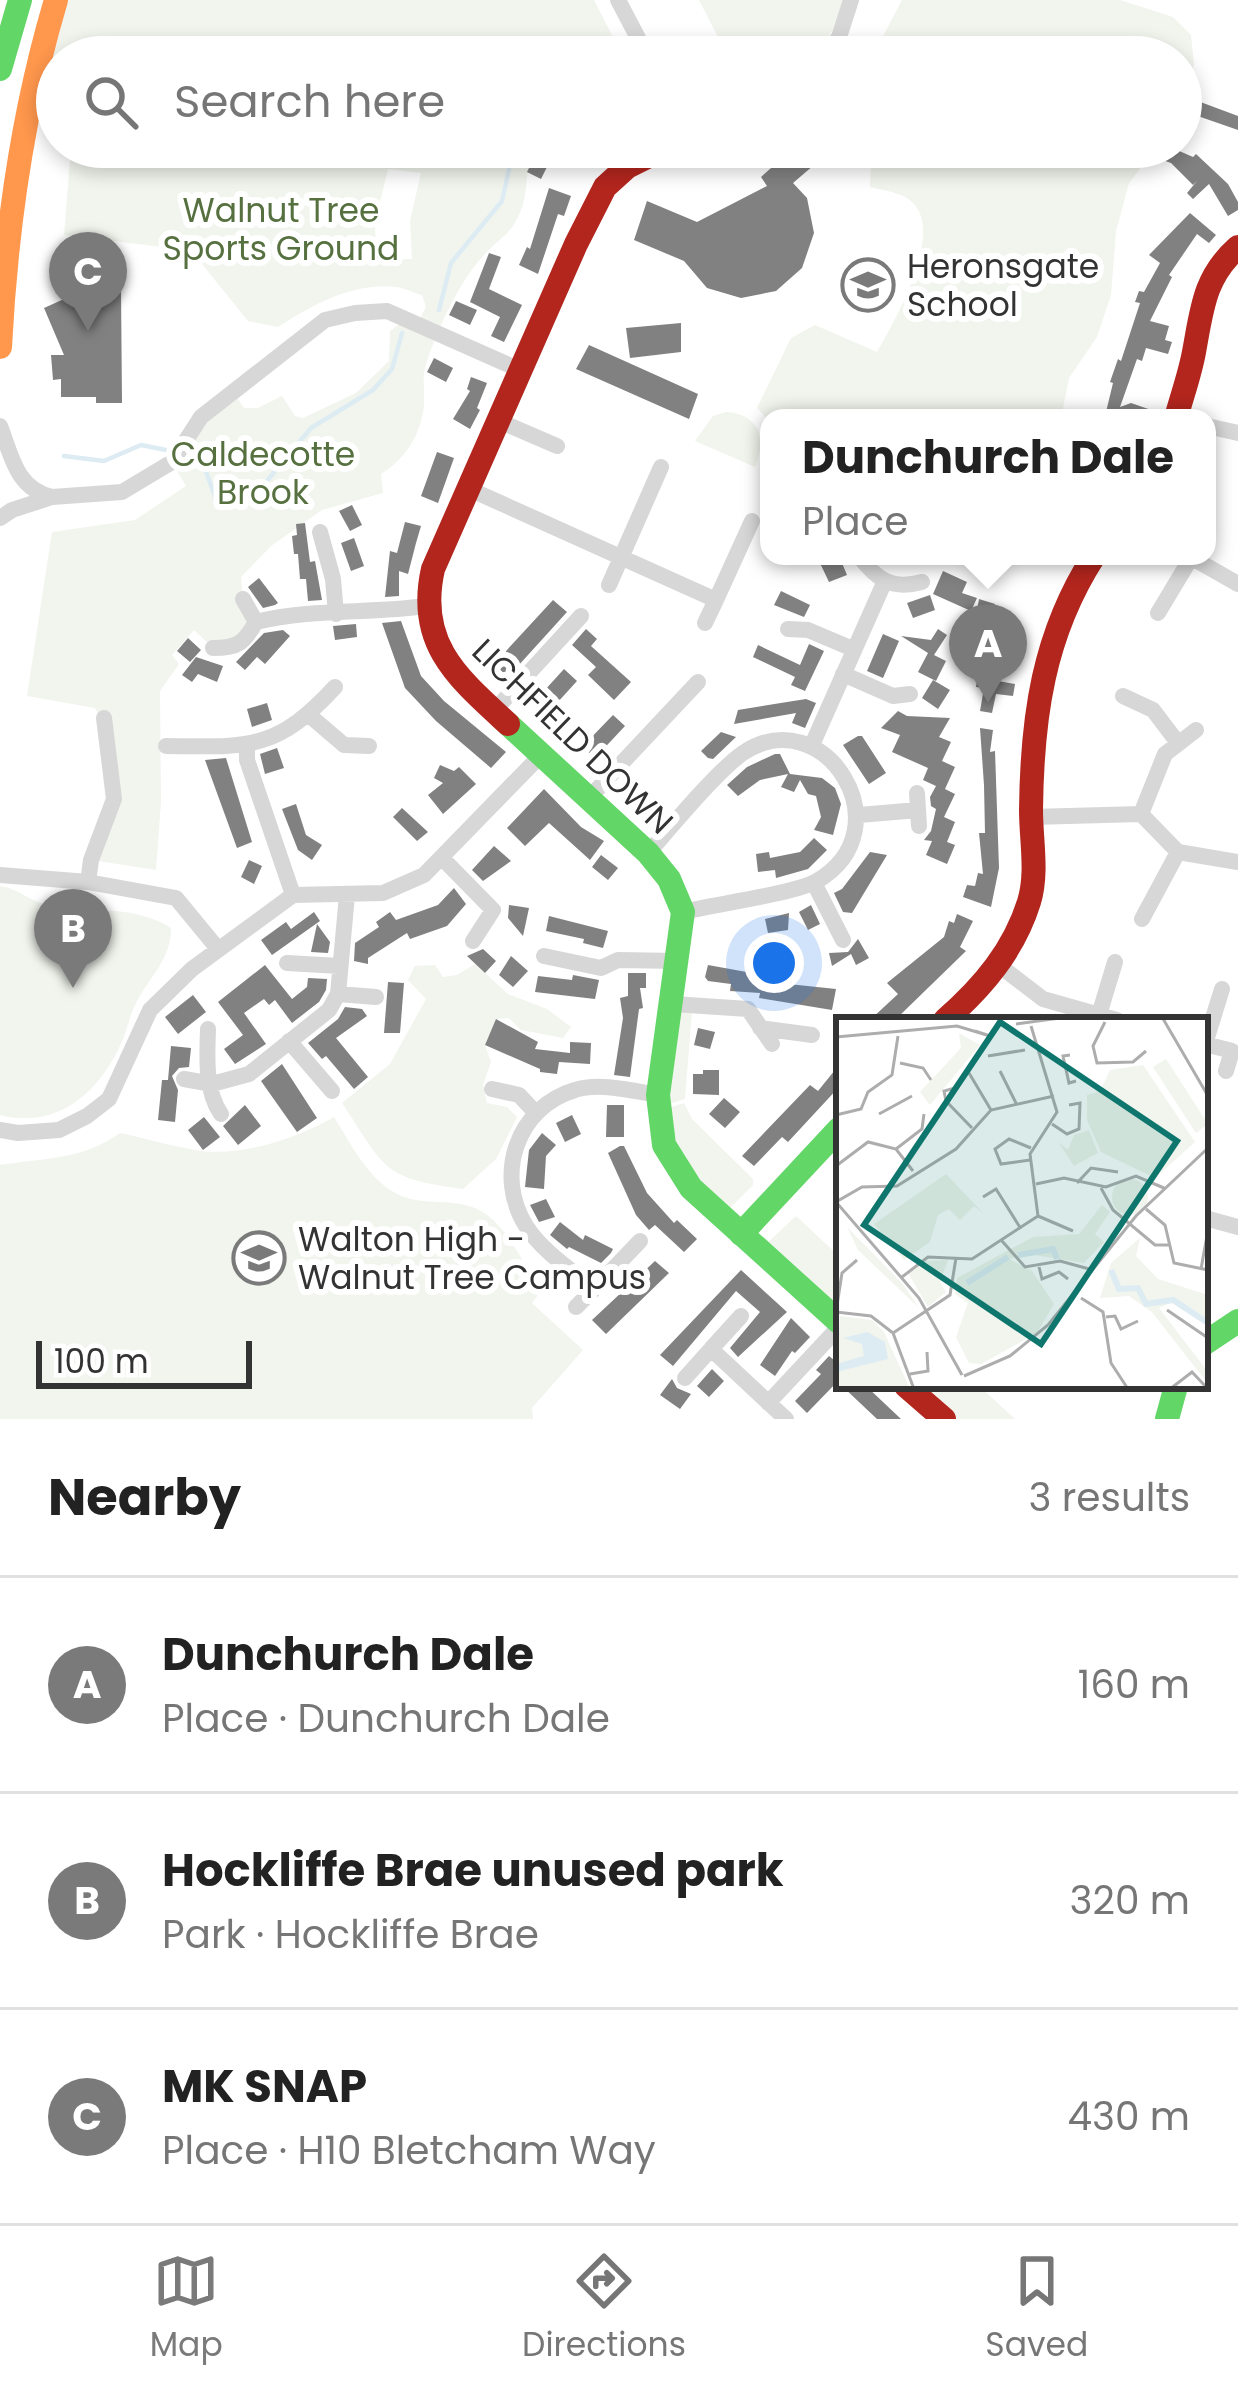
<!DOCTYPE html>
<meta charset="utf-8">
<style>
:root{--surface:#fff;--page:#f6f6f6;--text:#222;--muted:#767676;--line:#e0e0e0;--accent:#7a7a7a}
body{margin:0;font-family:Poppins,sans-serif;background:var(--page);color:var(--text)}
.scale{position:absolute;left:36px;bottom:30px;width:216px;box-sizing:border-box;padding-left:12px;border:6px solid #333;border-top:0;font-size:33px;line-height:42px;white-space:nowrap;color:#333;-webkit-text-stroke:9px #fff;paint-order:stroke}
.you{position:absolute;left:774px;top:963px;width:42px;height:42px;margin:-30px;border:9px solid #fff;border-radius:50%;background:#1a73e8;box-shadow:0 0 0 18px #1a73e833}
.badge{display:grid;place-items:center;width:78px;height:78px;border-radius:50%;background:var(--accent);color:#fff;font-size:39px;font-weight:700}
.pin{position:absolute;translate:-50% -99px;filter:drop-shadow(0 3px 6px #0008)}
.pin::after{content:'';position:absolute;top:63px;width:42px;height:36px;background:inherit;clip-path:polygon(0 0,100% 0,50% 100%)}
.popup{position:absolute;left:760px;top:409px;width:456px;height:156px;box-sizing:border-box;display:grid;place-content:center;border-radius:24px;background:var(--surface);filter:drop-shadow(0 3px 9px #0005);font-size:39px;white-space:nowrap;color:var(--muted)}
.popup b{font-size:45px;color:var(--text)}
.popup::after{content:'';position:absolute;left:50%;top:100%;margin-left:-24px;border:24px solid transparent;border-top-color:var(--surface)}
.list{margin:0;padding:0;list-style:none}
h2{display:flex;justify-content:space-between;align-items:center;height:156px;margin:0;padding:0 48px;font-size:51px}
h2 small{font-size:39px;font-weight:400;color:var(--muted)}
.list li{display:grid;grid-template-columns:78px 1fr auto;gap:36px;align-items:center;box-sizing:border-box;height:216px;padding:0 48px;border-top:3px solid var(--line)}
.list b{display:block;font-size:45px;white-space:nowrap}
.list p{margin:0;font-size:39px;white-space:nowrap;color:var(--muted)}
.list em{font-size:39px;font-style:normal;color:var(--muted)}
.icon{flex:none;width:66px;height:66px;fill:none;stroke:currentColor;stroke-width:2;stroke-linecap:round;stroke-linejoin:round}
.map{position:relative;flex:none;width:1238px;height:1419px;overflow:hidden}
.search{position:absolute;background:var(--surface);box-shadow:0 6px 18px #0003;left:36px;right:36px;top:36px;height:132px;display:flex;align-items:center;gap:30px;box-sizing:border-box;padding:0 42px;border-radius:66px;color:var(--muted);font-size:45px}
.sheet{height:804px;background:var(--surface)}
nav{display:flex;justify-content:space-around;align-items:center;box-sizing:border-box;height:168px;border-top:3px solid var(--line);background:var(--surface);font-size:33px;color:var(--muted)}
nav a{display:grid;justify-items:center;gap:6px}
nav .on{color:var(--accent)}
.map>svg:first-child{display:block}
.green{fill:#f1f5ed;fill-rule:evenodd}
.lines{fill:none;stroke-linecap:round;stroke-linejoin:round}
.stream{stroke:#ddebf3;stroke-width:4.5}
.building{fill:#818181}
.street{stroke:#d7d7d7;stroke-width:16}
.fast{stroke:#63d668;stroke-width:24}
.slow{stroke:#ff974d;stroke-width:24}
.jam{stroke:#b3261e;stroke-width:24}
.labels{text-anchor:middle;stroke-width:12;stroke-linejoin:round;paint-order:stroke}
.park-label{font-size:33px;fill:#56703f;stroke:#fff}
.poi-label{font-size:33px;fill:#333;stroke:#fff;text-anchor:start}
.street-label{font-size:33px;fill:#333;stroke:#fff}
.inset-river{fill:none;stroke:#ddebf3;stroke-width:6}
.inset-road{fill:none;stroke:#adadad;stroke-width:3}
.view{fill:#0f766e;fill-opacity:0.15;stroke:#0f766e;stroke-width:6}
.inset-edge{fill:none;stroke:#333;stroke-width:6}
</style>
<div class="map">
<svg width="1238" height="1419" viewBox="0 0 1238 1419">
<rect width="100%" height="100%" fill="#fff"/>
<path class="green" d="M65 0H594L617 45 595 57H57V133L44 121H36Z
M699 0H843L832 31 814 57H728Z
M902 0H1120L1173 17 1191 35 1194 65 1181 93V57H872Z
M71 147H373L372 155 407 166 413 147H533C524 171 530 196 517 219 509 235 497 241 486 253 460 279 435 333 425 368 422 380 425 393 424 405 421 435 405 459 381 474L383 493 322 510 271 546 241 577 243 599 251 610 245 642 213 648 194 630 172 655 179 664 160 691 161 802 156 870 91 860 114 799 101 718 95 708 27 696 52 532 135 520 186 486 172 462 231 389 244 408H258L282 396 295 416 303 418 356 393 389 361 390 331 408 318 417 325 426 307 422 295C416 294 405 288 396 287 354 282 312 305 278 327L248 321 198 259 179 249 64 235ZM388 169 421 173 410 221 412 259H376L375 223Z
M872 147H1156L1129 183 1116 231 1111 295 1097 337 1069 378 1061 418H769V421L757 408 791 338 815 325 877 352C895 321 943 236 914 204 903 192 885 191 870 187Z
M726 412C759 414 767 438 755 467L695 441 713 416Z
M0 886C18 888 29 901 45 904 87 913 134 904 171 928 171 960 150 976 136 1003 130 1014 128 1027 123 1039 101 1091 59 1130 0 1115Z
M475 964 508 994 547 1009 571 1027 563 1038 521 1030 509 1018 496 1019 485 1045 491 1062 483 1085 487 1103 507 1107 517 1117 496 1159 463 1189C381 1178 386 1169 342 1103L390 1064 426 999 408 980 415 966 435 965 443 977 457 975Z
M684 1011H692L685 1099 665 1105 677 1016Z
M684 1103 692 1119 753 1179V1185L727 1211 680 1164 665 1109Z
M334 1117C354 1149 375 1194 416 1200 441 1204 466 1199 487 1215 511 1233 525 1267 541 1291L532 1303 583 1350 532 1408 533 1419H0V1165C43 1158 83 1160 120 1133 145 1138 170 1146 195 1150 239 1158 296 1139 334 1117Z
M796 1216 839 1256V1315L764 1246Z
M916 1386H979L1015 1419H954Z"/>
<g class="lines">
<path class="stream" d="M555 55 558 57
M439 310 451 263 502 201 514 147
M64 456 104 461 141 445 166 450
M188 460 204 466 218 505 227 506 261 488 311 428 373 390 392 369 402 333"/>
</g>
<path class="building" d="M1187 97 1238 116V130L1192 114 1181 137V109Z
M356 147H413L408 166Z
M539 147H557L541 179 527 172Z
M773 147H835L793 183 807 198 814 233 802 268 776 291 741 298 707 288 684 261 634 240 647 201 697 222 767 186 761 177 779 161Z
M1165 147H1179L1177 150 1193 157 1196 154 1228 184 1238 202V210L1228 216 1209 184 1193 199 1187 193 1197 181 1193 185 1171 163 1160 159Z
M549 188 571 196 564 216 558 214 538 274 519 265 527 247 530 249Z
M1190 213 1216 235 1209 243 1197 234 1169 275 1172 277 1150 321 1169 326 1165 340 1172 342 1168 354 1146 348 1142 361 1137 359 1120 407 1131 403 1160 413V418H1132L1106 412 1113 383 1110 382 1118 359 1121 361 1140 303 1135 302 1139 291 1144 292 1160 263 1149 255Z
M489 253 501 257 489 289 522 305 504 342 491 336 500 317 470 302Z
M95 284 121 289 122 403H96V397H61V379L53 380 51 355H64L44 308 73 295 77 301 95 292Z
M456 301 477 310 470 325 449 315Z
M681 323V352L630 358 626 328Z
M589 345 698 394 689 419 576 369Z
M434 358 453 368 446 382 427 372Z
M471 377 487 383 477 408 480 410 470 429 453 419 470 391 467 389Z
M437 452 454 458 438 503 421 496Z
M352 505 362 525 350 531 339 511Z
M405 522 421 526 416 543 408 574 399 571V596L385 597 390 551 397 553Z
M305 523 310 562 315 561 322 600 308 601 306 579H300L298 554H294L292 536 297 535 296 524Z
M354 538 364 566 351 571 341 543Z
M839 556 847 575 829 582 819 561Z
M943 571 967 582 962 593 977 598 971 611 933 594Z
M259 578 278 603 275 605 263 608 248 587Z
M781 591 810 605 804 617 774 605Z
M930 595 935 610 913 618 907 603Z
M979 599 995 604 983 637 973 634Z
M553 600 567 612 508 677 494 664Z
M401 621 421 676 444 701 506 752 491 768 436 721 405 688 382 623Z
M356 624 357 637 335 640 333 626Z
M586 629 597 639 591 646 631 682 614 700 588 675 596 667 572 645Z
M938 629 947 635 934 655 946 661 936 681 918 672 928 653 901 636 931 640Z
M283 630 290 636 265 664 257 657 245 670 236 662 264 633Z
M883 634 899 641 883 678 867 671Z
M188 638 201 650 190 662 177 651Z
M809 644 824 651 805 691 791 685 795 677 753 657 758 645 800 665Z
M981 656 994 658 992 680 1015 684 1013 696 996 694 992 713 980 711 984 688 976 687Z
M196 657 223 666 217 682 198 674 192 682 182 675Z
M564 669 577 681 547 714 534 702Z
M933 680 950 690 938 709 922 698Z
M806 699 816 703 805 728 792 723 796 713 734 724 738 710Z
M267 703 272 720 252 727 247 709Z
M898 711 907 716 950 718 939 737 951 742 942 761 955 767 945 789 955 794 944 817 955 822 947 842 955 845 947 864 926 855 932 841 924 840 931 831 936 809 931 806 930 797 936 786 923 780 928 768 892 752 900 735 881 728Z
M613 715 625 726 595 758 582 747Z
M980 728 993 730 990 752 995 751 999 868 991 907 963 897 967 885 975 886 978 873 983 874 979 833H985L984 785Z
M721 732 736 737 713 759 708 758 701 751Z
M858 736H862L886 773 869 784 843 745Z
M277 748 284 768 265 774 260 754Z
M775 754H780L790 774 822 778 835 788 841 804 833 835 814 830 821 817 816 796 808 794 800 780 794 792 781 787 788 774 760 780 738 796 727 785 747 767Z
M226 758 252 842 237 848 205 760Z
M440 765 454 771 459 767 476 784 443 814 428 795 443 783 434 778Z
M544 789 581 827 604 841 590 860 549 823 525 846 507 828Z
M647 792 658 802 644 815 632 807Z
M296 804 306 835 322 845 312 860 298 850 282 809Z
M402 808 428 832 417 841 393 817Z
M814 838 827 850 808 869 776 878 775 870 758 872 756 854 769 852 770 858 800 852Z
M494 846 511 861 483 881 472 870Z
M870 852 887 855 852 913 843 912 834 893 842 889Z
M601 855 618 868 608 880 592 867Z
M249 860 262 866 254 884 241 877Z
M454 888 466 904 447 926 410 939 407 933 368 958V964L354 961 355 943 379 927 376 922 390 912 396 920 438 905Z
M509 905 529 908 523 936 508 918Z
M811 905 820 924 808 930 799 912Z
M314 912 320 921 272 955 261 940 286 922 291 929Z
M789 913 788 930 768 933 765 919Z
M957 914 973 921 960 947 966 951 895 1020H870L898 994 887 983 944 937 949 921 954 923Z
M549 916 608 931 603 948 583 943 584 939 546 931Z
M317 924 330 942 328 953 311 952Z
M858 939 869 958 856 965 851 954 832 966 829 953 848 952Z
M483 949 496 961 485 973 467 956Z
M511 956 528 971 513 987 499 975Z
M265 965 292 999 307 987 308 978 327 979 326 990 319 1002 292 1023 275 1000 269 1005 264 999 244 1013 266 1044 235 1064 224 1049 243 1035 218 1002Z
M708 965 752 973V978L759 981 836 989 832 1010 759 998 760 993 730 991 731 984 708 981 705 977Z
M628 973H646V988H640L643 1008 639 1009 630 1077 614 1075 623 1018 620 998 628 996Z
M573 975 599 980 595 999 535 992 538 976 572 980Z
M388 982 404 983 400 1033H384Z
M193 995 206 1012 178 1034 165 1017Z
M345 1007 362 1009 367 1016 336 1038 368 1077 354 1089 326 1056 322 1059 308 1043 338 1019Z
M496 1019 538 1042 535 1049 570 1053V1042L591 1043 590 1064 559 1062 557 1074 540 1072V1069L485 1045Z
M698 1028 715 1032 710 1049 694 1045Z
M171 1046 191 1048 189 1067 179 1068 172 1076 178 1090 175 1122 158 1120 162 1080H168Z
M282 1064 317 1118 297 1132 261 1081Z
M839 1065V1087L788 1142 782 1137 754 1166 742 1156 810 1085 818 1091Z
M703 1070H719V1095L693 1094V1074H703Z
M724 1098 740 1112 725 1128 709 1114Z
M245 1105 261 1126 238 1145 223 1126Z
M607 1105H624V1137H606Z
M572 1115 581 1134 565 1142 556 1123Z
M204 1117 220 1137 203 1150 188 1130Z
M542 1133 556 1145 546 1156 544 1189 525 1187 529 1150Z
M620 1146H624L647 1193 674 1223 677 1220 697 1239 684 1252 655 1225 649 1230 636 1215 608 1153Z
M546 1199 555 1217 539 1222 530 1205Z
M560 1222 583 1240 585 1235 613 1249 611 1253 601 1263 569 1247 567 1249 550 1235Z
M655 1261 669 1273 606 1334 592 1320Z
M741 1270 787 1312 738 1357 730 1348 760 1312 736 1291 673 1366 660 1355Z
M791 1318 810 1337 795 1353 792 1351 775 1376 760 1365Z
M829 1356 839 1364V1380L807 1413 795 1401 821 1374 816 1370Z
M712 1369 724 1381 709 1397 697 1386Z
M672 1379 677 1388 691 1394 680 1409 660 1395Z
M842 1386H866L901 1419H877Z"/>
<g class="lines">
<path class="street" d="M618 0 648 57
M824 57 839 37 851 0
M499 421 557 446
M0 426C12 457 16 488 52 497
M1207 426 1238 433
M467 488 716 600 752 521
M0 518 12 510 52 497 122 492 172 462 201 417 325 320 355 313 387 311 520 370
M320 532 333 579 336 614
M859 556C877 580 892 590 922 582
M1189 556 1238 584
M609 585 661 467
M243 599 256 622
M1158 613 1191 558
M705 623 716 600
M788 629 808 630 853 649
M213 648C238 648 244 643 256 622 312 608 369 614 426 606
M843 674 893 696 910 694
M1123 696 1153 710 1178 743
M494 711 581 616
M309 715 344 745 369 746
M812 745 884 583
M166 746C249 747 276 751 335 687
M247 747V760L293 895
M917 793 919 826
M589 798 698 682
M1141 814 1165 754 1196 730
M859 815 918 810
M1031 817 1141 814 1178 852 1238 862
M648 853C671 827 717 771 743 753 823 699 907 828 817 881 793 894 715 904 683 912
M443 859 493 910 473 941
M0 875 88 882 176 898 218 949
M88 882 91 860 114 799 104 718
M814 883 843 940
M1142 919 1178 852
M544 956 601 968 618 960 679 961
M287 963 339 966
M1000 966 1043 999 1117 1020
M1222 989 1205 1044 1232 1051 1226 1071
M338 994 376 997
M673 1004 748 1009 772 1044
M1099 1015 1115 962
M760 1028 812 1035
M208 1029C207 1058 205 1091 221 1114
M289 1041 332 1091
M184 1079 212 1084 249 1074 329 1010 338 994 347 895
M492 1089 519 1095 534 1111
M0 1130 18 1133 59 1130 87 1116 109 1099 150 1010 192 969 293 895 383 893 424 875 542 754
M1205 1218 1238 1227
M640 1241 594 1289C571 1270 542 1251 526 1226 494 1175 517 1107 575 1090 600 1082 633 1091 658 1095
M576 1307 594 1289
M711 1349 741 1316
M685 1378 711 1349 786 1419
M768 1403 839 1327"/>
<path class="fast" d="M0 69 20 0
M508 724 648 853 669 879 683 912 658 1095 664 1145 691 1188 839 1322
M741 1234 839 1129
M1205 1343 1238 1321
M1167 1419 1176 1386"/>
<path class="slow" d="M0 347C6 229 22 114 56 0"/>
<path class="jam" d="M1176 418C1182 396 1190 374 1194 352 1202 309 1204 277 1238 247
M508 724C458 678 416 644 433 569L576 244 605 187 627 167 667 147
M945 1020C983 987 1014 950 1029 902 1038 873 1031 840 1031 810 1032 718 1043 635 1094 556
M906 1386 944 1419"/>
</g>
<defs>
<g id="school-ring" transform="scale(2.7)"><circle r="9.5" fill="#fff" stroke="#7a7a7a" stroke-width="1.5"/><path d="M0-5L7-2L0 1L-7-2ZM-4 1L0 2.5L4 1V4Q0 6-4 4Z" fill="#7a7a7a"/></g>
</defs>
<g fill-rule="evenodd">
<use href="#school-ring" x="868" y="285"/>
<use href="#school-ring" x="259" y="1258"/>
</g>
<g class="labels">
<g class="park-label">
<text x="281" y="222">Walnut Tree<tspan x="281" dy="38">Sports Ground</tspan></text>
<text x="263" y="466">Caldecotte<tspan x="263" dy="38">Brook</tspan></text>
</g>
<g class="poi-label">
<text x="907" y="278">Heronsgate<tspan x="907" dy="38">School</tspan></text>
<text x="298" y="1251">Walton High -<tspan x="298" dy="38">Walnut Tree Campus</tspan></text>
</g>
<g class="street-label">
<text transform="translate(573 736) rotate(44)" y="12">LICHFIELD DOWN</text>
</g>
</g>
<g transform="translate(836 1017)">
<rect width="372" height="372" fill="#fff"/>
<path d="M123 16 144 28 94 88 84 75 125 31ZM330 42 372 107 360 116 317 50ZM307 48 359 125 319 161 265 135 251 103V78L264 74 274 53ZM253 113 262 136 238 149 222 125 232 133 238 118ZM110 157 148 197 138 189 124 203 113 192 102 198 94 225 68 243 38 207ZM276 180a18 18 0 1 1 36 0a18 18 0 1 1-36 0ZM266 188 274 195 259 217 268 225 248 246 192 237 173 242 196 254 218 287 201 316 145 347 133 346 120 320 132 286 119 277 121 261 197 220 243 217ZM11 210 66 266 83 291 22 233ZM304 221 300 239 322 262 372 278V309L337 285 323 291 372 355V367L316 295 293 279 264 281 275 246ZM112 243 104 265 110 275 92 290 72 256 86 244ZM4 299 36 303 48 315 74 372H0Z" fill="#f1f5ed"/>
<path d="M31 315 49 325 52 342 0 355V347L28 339 26 327 7 321Z" fill="#ddebf3"/>
<path class="inset-river" d="M182 238 217 232 221 242M275 253 283 272 302 271 310 287 337 283 372 306M131 266 172 240"/>
<path class="inset-road" d="M268 0H306M326 0 372 79M269 5 257 29 261 46 297 45 310 34M180 7 231 0M0 20 121 9 154 19 139 14M234 38 227 39 233 66 240 64M152 39 189 33M64 46 87 51 95 63M164 54 181 88M133 56 155 93M119 71 108 74 110 84 136 111M43 97 76 79M0 98 25 92 32 75 56 58 62 19M216 107 231 117 243 112 244 86 233 88M60 132 86 112 88 97M194 143 165 147 159 132 173 122 195 131M0 149 32 125 60 132 77 154M241 166 255 151 282 155M200 167 228 161 270 170 300 159 328 171M265 171 277 193 319 228H333M147 180 160 172 185 212M310 192 329 208 338 246 372 253M202 199 237 214M166 224 189 250 224 244 257 253M203 250 206 262 223 255 232 262M365 252 372 213M66 260 92 240 136 242 202 199 194 137 221 95 195 9M245 281 267 295 275 346 292 372M331 293 372 321M0 295 35 299 57 316M0 295 6 256 21 243M270 300 279 299 285 312 302 304M57 316 114 278 120 241M57 316 78 372M74 357 92 354 91 335M126 358 83 281 0 185 26 170 61 169 120 132 155 93 218 79M128 359 174 339 212 308 300 199 372 131M334 372 356 355 372 372"/>
<path class="view" d="M164 5 341 124 205 327 28 208Z"/>
<rect width="372" height="372" class="inset-edge"/>
</g>
</svg>
<div class="scale">100 m</div>
<div class="you"></div>
<div class="pin badge" style="left:988px;top:703px">A</div>
<div class="popup"><b>Dunchurch Dale</b>Place</div>
<div class="pin badge" style="left:73px;top:988px">B</div>
<div class="pin badge" style="left:88px;top:331px">C</div>
<div class="search"><svg class="icon" aria-label="search" viewBox="0 0 24 24"><circle cx="10" cy="10" r="6"/><path d="M15 15l6 6"/></svg>Search here</div>
</div>
<section class="sheet">
<h2>Nearby<small>3 results</small></h2>
<ul class="list">
<li><span class="badge">A</span><div><b>Dunchurch Dale</b><p>Place · Dunchurch Dale</p></div><em>160 m</em></li>
<li><span class="badge">B</span><div><b>Hockliffe Brae unused park</b><p>Park · Hockliffe Brae</p></div><em>320 m</em></li>
<li><span class="badge">C</span><div><b>MK SNAP</b><p>Place · H10 Bletcham Way</p></div><em>430 m</em></li>
</ul>
</section>
<nav>
<a class="on"><svg class="icon" aria-label="map" viewBox="0 0 24 24"><path d="M3 6l6-2 6 2 6-2v14l-6 2-6-2-6 2zM9 4v14M15 6v14"/></svg>Map</a>
<a><svg class="icon" aria-label="directions" viewBox="0 0 24 24"><path d="M12 3l9 9-9 9-9-9zM9 14v-3h6M13 9l2 2-2 2"/></svg>Directions</a>
<a><svg class="icon" aria-label="saved" viewBox="0 0 24 24"><path d="M7 4h10v16l-5-4-5 4z"/></svg>Saved</a>
</nav>
